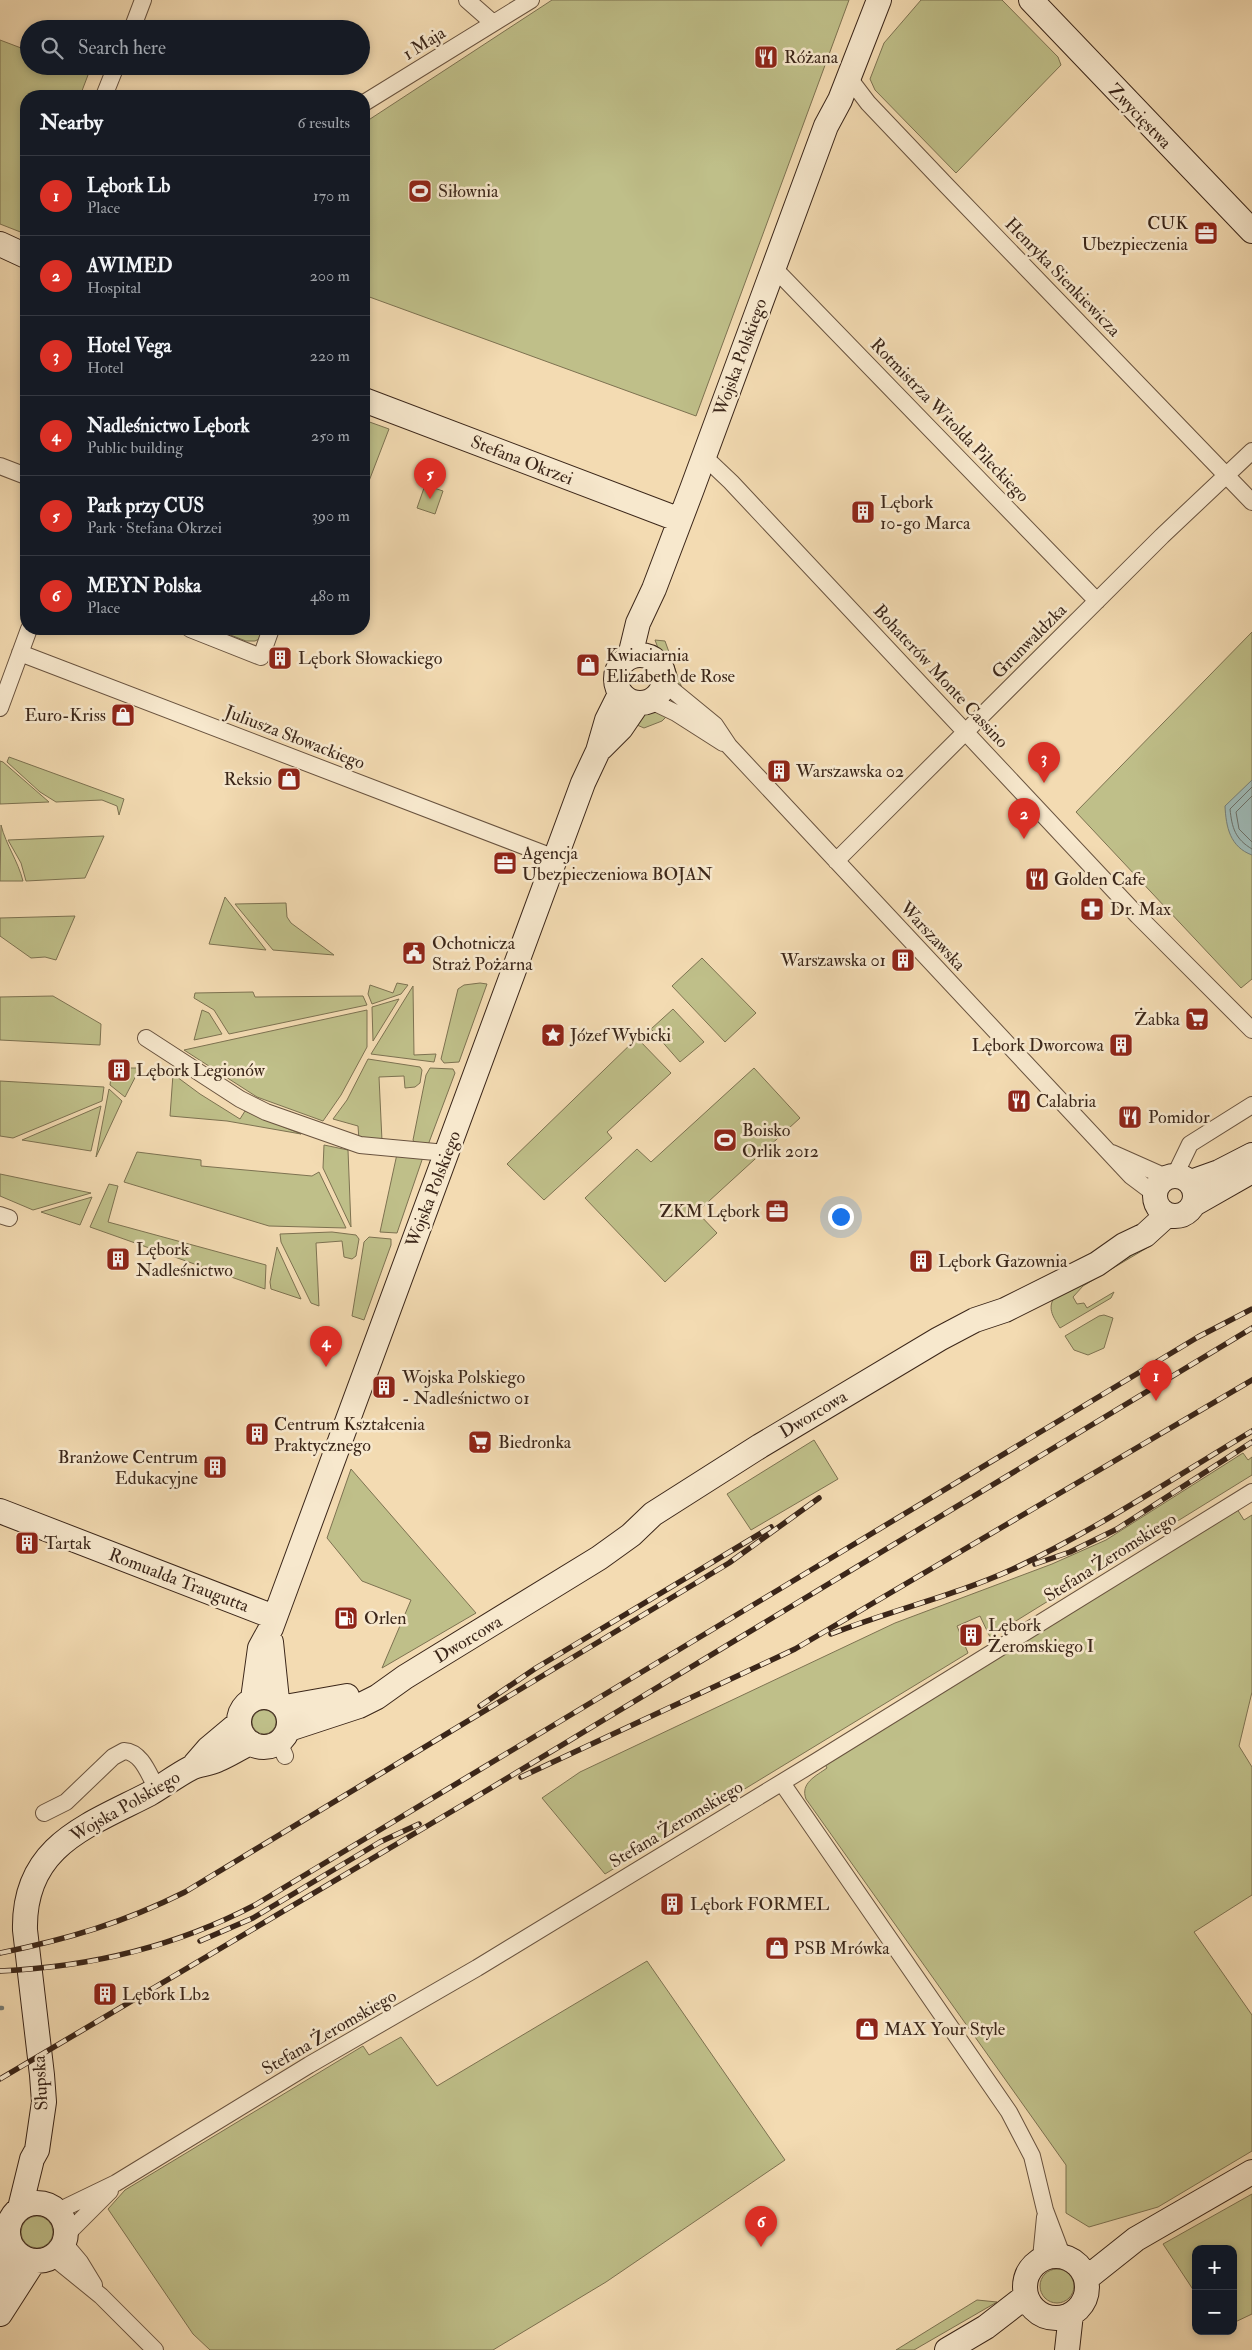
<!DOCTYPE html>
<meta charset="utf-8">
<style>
:root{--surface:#171b24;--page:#20242c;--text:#f1f3f6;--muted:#9ea1a6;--line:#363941;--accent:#d93025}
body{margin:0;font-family:"IM FELL Double Pica",serif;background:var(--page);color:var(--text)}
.controls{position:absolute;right:15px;bottom:15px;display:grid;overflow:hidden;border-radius:10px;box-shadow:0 2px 8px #0003}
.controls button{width:45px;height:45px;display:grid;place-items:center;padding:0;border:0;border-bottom:1px solid var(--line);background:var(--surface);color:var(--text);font:25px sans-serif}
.you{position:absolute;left:840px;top:1216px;width:18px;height:18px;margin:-12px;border:4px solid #fff;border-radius:50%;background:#1a73e8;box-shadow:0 0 0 8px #1a73e833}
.badge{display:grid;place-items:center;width:32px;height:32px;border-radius:50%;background:var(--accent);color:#fff;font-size:16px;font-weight:700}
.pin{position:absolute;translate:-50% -41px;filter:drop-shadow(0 1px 2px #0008)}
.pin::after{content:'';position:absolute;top:26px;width:18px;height:15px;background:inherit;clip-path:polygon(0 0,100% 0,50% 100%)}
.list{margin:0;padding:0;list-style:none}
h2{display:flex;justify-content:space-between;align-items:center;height:65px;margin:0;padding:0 20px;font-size:21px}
h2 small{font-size:16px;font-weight:400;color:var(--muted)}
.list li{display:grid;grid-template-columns:32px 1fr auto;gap:15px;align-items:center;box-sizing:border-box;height:80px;padding:0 20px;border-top:1px solid var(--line)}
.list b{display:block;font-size:19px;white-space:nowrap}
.list p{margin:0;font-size:16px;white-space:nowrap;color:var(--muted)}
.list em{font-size:16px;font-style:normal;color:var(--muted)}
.icon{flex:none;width:28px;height:28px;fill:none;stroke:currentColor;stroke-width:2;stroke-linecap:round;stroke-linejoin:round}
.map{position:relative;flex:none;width:1252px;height:2350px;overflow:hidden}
.search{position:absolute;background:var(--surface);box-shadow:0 2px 8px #0003;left:20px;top:20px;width:350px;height:55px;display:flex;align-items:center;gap:12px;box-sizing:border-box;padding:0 18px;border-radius:28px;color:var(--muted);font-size:19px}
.panel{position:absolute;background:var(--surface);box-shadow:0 2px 8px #0003;left:20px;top:90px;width:350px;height:545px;border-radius:20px}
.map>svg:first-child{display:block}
.green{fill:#bfbf89;stroke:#7d7251}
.water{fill:#9eb9b6;stroke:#767e77}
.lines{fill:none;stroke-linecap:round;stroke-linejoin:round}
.shore{stroke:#6c7068;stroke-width:1}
.stream{stroke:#767e77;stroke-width:4.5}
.street-casing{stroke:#69533f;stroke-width:18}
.secondary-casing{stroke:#3b2619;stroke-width:26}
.street{stroke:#f7e8cd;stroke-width:16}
.secondary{stroke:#f7e8cd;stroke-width:24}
.rail-casing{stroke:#3b2619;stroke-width:5.5}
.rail{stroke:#f7e8cd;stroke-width:4;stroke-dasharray:11;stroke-linecap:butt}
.labels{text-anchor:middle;stroke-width:5;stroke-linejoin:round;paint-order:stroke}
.street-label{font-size:18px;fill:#3b2619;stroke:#f7e8cd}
.poi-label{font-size:18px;fill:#3b2619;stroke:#f7e8cd;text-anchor:start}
</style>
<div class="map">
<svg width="1252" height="2350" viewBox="0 0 1252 2350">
<rect width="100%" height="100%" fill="#f3dbb2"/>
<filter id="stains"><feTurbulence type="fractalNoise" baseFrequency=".004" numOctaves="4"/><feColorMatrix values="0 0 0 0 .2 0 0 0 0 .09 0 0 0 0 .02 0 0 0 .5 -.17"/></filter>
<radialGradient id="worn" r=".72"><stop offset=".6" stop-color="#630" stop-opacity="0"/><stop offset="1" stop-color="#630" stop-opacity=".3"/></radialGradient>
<path class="green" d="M552 0H849L696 416 364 295V123Z
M921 0H1002L1058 57 1061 65 956 173 875 90 870 79 884 43Z
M0 40 29 51V66H67L88 75 80 96H26V226L23 233 0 224Z
M364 420 389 429 364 494Z
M425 485 443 491 435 514 417 508Z
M215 629H265L261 638 255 641H246Z
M1252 632V979L1241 988 1076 812Z
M655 640 665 641 683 691C668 677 674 676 666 662 661 654 658 649 655 640Z
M659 712 668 715 662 721 644 728 630 722 645 713Z
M9 757 124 799 119 815 117 806 102 800 56 802 40 792 7 762Z
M0 761 3 762 49 802 0 804Z
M1 825C6 845 18 861 23 881H0Z
M104 836 85 878 26 881 21 863 8 840Z
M225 897 266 950 209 944Z
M286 903 287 917 291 923 334 955 273 950 235 904Z
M75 916 56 960 45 957 31 958 0 936V918Z
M702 958 756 1013 725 1042 672 986Z
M397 983 408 985 401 994 372 1004 368 994 370 985 393 993Z
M480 983 487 984 459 1062 444 1063 441 1059 458 989 464 985Z
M413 986 414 1055 436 1054 434 1062 371 1054Z
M253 992 255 997 363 996 367 1005 229 1034 214 1010 194 998 195 993Z
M53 996 101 1024 100 1045 0 1040V997Z
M399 999 373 1041 372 1007Z
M673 1009 704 1042 680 1062 651 1029Z
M202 1010 209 1013 222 1034 194 1040Z
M367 1010V1047L341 1095 323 1121 257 1097 184 1050Z
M637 1038 671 1073 607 1132 612 1138 544 1200 507 1164Z
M368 1059 420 1067 422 1070 420 1083 415 1087 405 1088 404 1076 379 1077 382 1141 359 1140 358 1126 333 1119 347 1100Z
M127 1068H140L125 1097 110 1085 111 1077 126 1078Z
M430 1068 453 1069 455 1073 428 1145 415 1144 413 1140 426 1075Z
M754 1068 800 1118 697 1212 717 1233 665 1282 585 1198 637 1149 651 1162Z
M173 1074 200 1094 240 1119 245 1111 301 1134 227 1121 170 1116Z
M0 1081 104 1087 102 1101 13 1138 0 1136Z
M109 1089 122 1101 96 1157Z
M101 1106 91 1151 22 1140Z
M324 1145 348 1150 351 1227 323 1168Z
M137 1152 201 1160V1166L312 1176 319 1172 346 1228 269 1226 124 1182Z
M397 1154 423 1157 397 1233 380 1232Z
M0 1174 91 1193 33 1210 0 1196Z
M109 1184 118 1186 108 1222 266 1265 265 1289 90 1227Z
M92 1197 80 1225 41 1212Z
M332 1232 356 1235 359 1239 356 1256 352 1259 344 1257 342 1241 316 1243 319 1306 311 1303 281 1242 280 1234Z
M369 1237 391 1239V1245L364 1320 352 1316 364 1242Z
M1146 1242 1150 1246 1083 1286 1073 1297 1077 1304 1084 1303 1087 1308 1114 1292 1111 1298 1060 1328C1054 1318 1047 1309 1054 1298L1126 1259Z
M277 1247 301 1299 271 1289 270 1282Z
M1104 1315 1113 1318 1104 1348 1088 1355 1074 1350 1065 1336 1099 1316Z
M814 1440 838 1479 751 1530 727 1494Z
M1243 1453 1248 1460 1252 1457V1475L990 1637 980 1616 957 1626 968 1653 605 1874 542 1798 580 1772 895 1623 1052 1564 1106 1540Z
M351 1469 476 1613 382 1668 411 1600 362 1581 327 1538Z
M1237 1509 1244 1520 1252 1515V1692L1239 1746 1252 1767V1895L1194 1932 1252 2015V2151L1158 2207 1089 2227 1066 2213V2165L806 1799C800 1783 816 1776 827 1768L825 1764Z
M252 1722a12 12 0 1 1 24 0a12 12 0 1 1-24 0Z
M647 1961 785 2160 606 2282 493 2350H210L193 2334 108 2209 125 2190 363 2046 369 2055 401 2037 437 2086Z
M1252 2194V2314L1233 2323V2249H1196V2294L1163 2244Z
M21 2232a16 16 0 1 1 32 0a16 16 0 1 1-32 0Z
M1040 2286a17 17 0 1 1 34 0a17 17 0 1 1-34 0Z
M977 2300 997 2302 914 2350H896Z"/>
<path class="water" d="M1252 780V855C1230 847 1226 827 1225 806Z"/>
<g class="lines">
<path class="shore" d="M1252 787 1230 809C1232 828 1235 839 1252 849
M1252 796 1236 812 1239 829 1252 842"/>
<path class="stream" d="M0 2008H2"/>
<g class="street-casing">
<path id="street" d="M467 0 492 22
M132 29 143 0
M849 78 868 103 946 185 1252 502
M104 96 116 66
M364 103 531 0
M773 267 1097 601
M702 460 712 464 731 482 1138 916 1252 1030
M0 466 26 476
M190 629 261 657 271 629
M20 653 555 858
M665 684 715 725 729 746 1131 1176 1155 1194
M651 701 676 713 723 743
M0 708 29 629
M836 861 1162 536 1252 451
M146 1038 240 1099 266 1112 360 1145 446 1153
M1112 1153 1166 1177
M1175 1175 1190 1144 1252 1105
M0 1215 9 1218
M279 1742 285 1756
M782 1783 1009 2112 1032 2156 1045 2210 1062 2255
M44 1813 66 1802 113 1757 124 1751C142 1752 149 1775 157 1789
M58 2211 116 2183 309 2065 477 1968 817 1761 1252 1492
M67 2234 110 2191
M64 2243 80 2262 94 2285
M53 2257 101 2296 155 2350
M1041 2258 1045 2217"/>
</g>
<g class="secondary-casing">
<path id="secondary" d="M1031 0 1252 231
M0 244 26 256
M364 400 680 520
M616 679a24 24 0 1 1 48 0a24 24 0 1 1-48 0Z
M630 656 638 623 654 589 692 489 826 126 840 100 879 0
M601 748 621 728 638 703
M1155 1196a20 20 0 1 1 40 0a20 20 0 1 1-40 0Z
M1191 1182 1219 1172 1252 1155
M1194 1204 1252 1171
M0 1511 274 1617
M271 1642 277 1700
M239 1722a25 25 0 1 1 50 0a25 25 0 1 1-50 0Z
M253 1699 260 1648 271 1628 583 783 598 751 607 720 620 694
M285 1707 347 1696
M289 1729 359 1706 377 1697 405 1677 599 1558 631 1535 653 1514 760 1446 939 1339 975 1320 1005 1310 1097 1264 1124 1245 1145 1235 1167 1215
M195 1764 208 1749 239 1723
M8 2232a29 29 0 1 1 58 0a29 29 0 1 1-58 0Z
M20 2208 32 2159 37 2150 44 2102 42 2075 25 1930C23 1846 87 1826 149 1794 163 1786 177 1775 191 1768 199 1764 209 1764 217 1760 229 1755 239 1748 251 1743
M1025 2287a31 31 0 1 1 62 0a31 31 0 1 1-62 0Z
M1087 2278 1136 2239 1252 2172
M0 2301 10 2245
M0 2314 34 2261
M947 2350 986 2327 1026 2296
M1067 2350 1071 2314"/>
</g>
<use href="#street" class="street"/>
<use href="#secondary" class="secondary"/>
<g class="rail-casing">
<path id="rail" d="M1035 1564 1070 1552 1117 1529 1252 1442
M831 1634C891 1610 954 1596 1013 1569 1096 1530 1173 1478 1252 1431
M480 1706 536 1668 771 1527
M521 1777 795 1649 1252 1380
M200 1941 253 1918 380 1842 419 1824
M0 1953C68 1939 123 1923 185 1892L729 1563 819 1498
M0 1971C91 1967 175 1947 255 1905L1198 1337 1252 1309
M0 2079 471 1800 1252 1328"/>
</g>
<use href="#rail" class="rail"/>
</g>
<defs>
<g id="restaurant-square" transform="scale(1.25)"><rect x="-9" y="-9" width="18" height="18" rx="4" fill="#8f2418" stroke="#f7e8cd"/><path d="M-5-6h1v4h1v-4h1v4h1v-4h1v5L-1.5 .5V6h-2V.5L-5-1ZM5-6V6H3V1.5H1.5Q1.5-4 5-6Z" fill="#fff"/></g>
<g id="stadium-square" transform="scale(1.25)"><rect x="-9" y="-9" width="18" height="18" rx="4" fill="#8f2418" stroke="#f7e8cd"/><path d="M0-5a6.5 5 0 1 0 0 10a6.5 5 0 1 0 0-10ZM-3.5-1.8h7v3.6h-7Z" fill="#fff"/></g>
<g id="office-square" transform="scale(1.25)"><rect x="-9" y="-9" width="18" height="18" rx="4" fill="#8f2418" stroke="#f7e8cd"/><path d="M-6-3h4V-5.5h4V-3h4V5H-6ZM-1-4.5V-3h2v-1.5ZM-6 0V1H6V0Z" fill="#fff"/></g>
<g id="building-square" transform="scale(1.25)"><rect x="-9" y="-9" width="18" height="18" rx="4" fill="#8f2418" stroke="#f7e8cd"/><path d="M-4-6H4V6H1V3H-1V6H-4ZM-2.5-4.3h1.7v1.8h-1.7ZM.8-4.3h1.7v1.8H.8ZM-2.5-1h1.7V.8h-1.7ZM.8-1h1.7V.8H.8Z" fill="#fff"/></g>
<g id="shop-square" transform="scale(1.25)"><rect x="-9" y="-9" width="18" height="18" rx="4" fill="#8f2418" stroke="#f7e8cd"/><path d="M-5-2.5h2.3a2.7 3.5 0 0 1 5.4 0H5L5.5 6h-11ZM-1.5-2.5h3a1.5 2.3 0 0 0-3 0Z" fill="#fff"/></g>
<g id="pharmacy-square" transform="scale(1.25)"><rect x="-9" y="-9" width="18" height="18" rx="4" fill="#8f2418" stroke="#f7e8cd"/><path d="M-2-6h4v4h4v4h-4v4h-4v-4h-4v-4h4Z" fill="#fff"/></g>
<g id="civic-square" transform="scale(1.25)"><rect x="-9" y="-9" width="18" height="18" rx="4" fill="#8f2418" stroke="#f7e8cd"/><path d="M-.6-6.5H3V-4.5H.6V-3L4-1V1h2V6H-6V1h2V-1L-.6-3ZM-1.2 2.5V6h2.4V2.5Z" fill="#fff"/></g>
<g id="supermarket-square" transform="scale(1.25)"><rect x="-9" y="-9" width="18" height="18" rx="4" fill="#8f2418" stroke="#f7e8cd"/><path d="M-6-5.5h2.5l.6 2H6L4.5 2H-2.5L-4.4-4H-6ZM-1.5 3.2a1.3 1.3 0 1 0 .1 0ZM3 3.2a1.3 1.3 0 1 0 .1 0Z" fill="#fff"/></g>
<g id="sight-square" transform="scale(1.25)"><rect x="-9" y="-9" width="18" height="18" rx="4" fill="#8f2418" stroke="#f7e8cd"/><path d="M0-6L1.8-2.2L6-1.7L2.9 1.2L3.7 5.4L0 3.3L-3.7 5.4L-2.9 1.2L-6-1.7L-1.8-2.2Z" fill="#fff"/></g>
<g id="fuel-square" transform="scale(1.25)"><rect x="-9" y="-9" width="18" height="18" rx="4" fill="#8f2418" stroke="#f7e8cd"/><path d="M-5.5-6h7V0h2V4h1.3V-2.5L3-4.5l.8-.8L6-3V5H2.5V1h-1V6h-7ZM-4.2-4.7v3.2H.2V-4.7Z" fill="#fff"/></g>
</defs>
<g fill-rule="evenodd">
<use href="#restaurant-square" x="766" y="57"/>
<use href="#stadium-square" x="420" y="191"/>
<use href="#office-square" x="1206" y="233"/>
<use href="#building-square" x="863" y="512"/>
<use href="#building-square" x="280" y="658"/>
<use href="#shop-square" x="588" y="665"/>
<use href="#shop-square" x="123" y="715"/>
<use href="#building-square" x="779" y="771"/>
<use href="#shop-square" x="289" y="779"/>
<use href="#office-square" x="505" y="863"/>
<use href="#restaurant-square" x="1037" y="879"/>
<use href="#pharmacy-square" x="1092" y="909"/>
<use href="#civic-square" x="414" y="953"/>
<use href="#building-square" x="903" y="960"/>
<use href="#supermarket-square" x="1197" y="1019"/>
<use href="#sight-square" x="553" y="1035"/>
<use href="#building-square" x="1121" y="1045"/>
<use href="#building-square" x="119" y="1070"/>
<use href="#restaurant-square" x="1019" y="1101"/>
<use href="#restaurant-square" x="1130" y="1117"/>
<use href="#stadium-square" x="725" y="1140"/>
<use href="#office-square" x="777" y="1211"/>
<use href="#building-square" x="118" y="1259"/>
<use href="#building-square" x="921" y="1261"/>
<use href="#building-square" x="384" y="1387"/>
<use href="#building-square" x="257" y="1434"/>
<use href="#supermarket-square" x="480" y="1442"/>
<use href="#building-square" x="215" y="1467"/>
<use href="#building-square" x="27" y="1543"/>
<use href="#fuel-square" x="346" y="1618"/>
<use href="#building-square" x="971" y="1635"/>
<use href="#building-square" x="672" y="1904"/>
<use href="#shop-square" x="777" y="1948"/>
<use href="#building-square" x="105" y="1994"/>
<use href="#shop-square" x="867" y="2029"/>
</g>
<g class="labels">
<g class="street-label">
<text transform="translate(424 43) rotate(-32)" y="6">1 Maja</text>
<text transform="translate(1140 116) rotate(46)" y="6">Zwycięstwa</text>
<text transform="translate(1063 277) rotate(46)" y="6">Henryka Sienkiewicza</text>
<text transform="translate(740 357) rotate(-70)" y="6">Wojska Polskiego</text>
<text transform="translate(950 420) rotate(46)" y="6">Rotmistrza Witolda Pileckiego</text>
<text transform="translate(522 460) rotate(21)" y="6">Stefana Okrzei</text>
<text transform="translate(1029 641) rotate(-45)" y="6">Grunwaldzka</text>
<text transform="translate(941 676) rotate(47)" y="6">Bohaterów Monte Cassino</text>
<text transform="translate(295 737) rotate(21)" y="6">Juliusza Słowackiego</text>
<text transform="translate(933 936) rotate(47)" y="6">Warszawska</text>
<text transform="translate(433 1189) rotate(-69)" y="6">Wojska Polskiego</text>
<text transform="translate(813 1414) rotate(-31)" y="6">Dworcowa</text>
<text transform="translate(1110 1557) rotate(-32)" y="6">Stefana Żeromskiego</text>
<text transform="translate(179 1580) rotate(21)" y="6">Romualda Traugutta</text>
<text transform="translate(468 1639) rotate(-31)" y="6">Dworcowa</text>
<text transform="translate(125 1806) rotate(-30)" y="6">Wojska Polskiego</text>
<text transform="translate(676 1824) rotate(-31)" y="6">Stefana Żeromskiego</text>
<text transform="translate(329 2032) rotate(-30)" y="6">Stefana Żeromskiego</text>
<text transform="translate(40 2083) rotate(-93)" y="6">Słupska</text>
</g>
<g class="poi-label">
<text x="784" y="63">Różana</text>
<text x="438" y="197">Siłownia</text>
<text x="1188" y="229" text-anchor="end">CUK<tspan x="1188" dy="21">Ubezpieczenia</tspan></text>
<text x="880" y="508">Lębork<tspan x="880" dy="21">10-go Marca</tspan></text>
<text x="606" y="661">Kwiaciarnia<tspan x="606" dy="21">Elizabeth de Rose</tspan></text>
<text x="298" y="664">Lębork Słowackiego</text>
<text x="106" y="721" text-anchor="end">Euro-Kriss</text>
<text x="796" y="777">Warszawska 02</text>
<text x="272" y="785" text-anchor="end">Reksio</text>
<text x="522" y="859">Agencja<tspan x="522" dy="21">Ubezpieczeniowa BOJAN</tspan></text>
<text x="1054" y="885">Golden Cafe</text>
<text x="1110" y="915">Dr. Max</text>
<text x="432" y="949">Ochotnicza<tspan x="432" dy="21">Straż Pożarna</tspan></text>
<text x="886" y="966" text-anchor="end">Warszawska 01</text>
<text x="1180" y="1025" text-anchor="end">Żabka</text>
<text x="570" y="1041">Józef Wybicki</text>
<text x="1104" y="1051" text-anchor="end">Lębork Dworcowa</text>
<text x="136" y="1076">Lębork Legionów</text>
<text x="1036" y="1107">Calabria</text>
<text x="1148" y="1123">Pomidor</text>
<text x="742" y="1136">Boisko<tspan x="742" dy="21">Orlik 2012</tspan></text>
<text x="760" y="1217" text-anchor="end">ZKM Lębork</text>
<text x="136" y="1255">Lębork<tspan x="136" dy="21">Nadleśnictwo</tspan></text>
<text x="938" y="1267">Lębork Gazownia</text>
<text x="402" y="1383">Wojska Polskiego<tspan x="402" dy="21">- Nadleśnictwo 01</tspan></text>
<text x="274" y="1430">Centrum Kształcenia<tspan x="274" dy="21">Praktycznego</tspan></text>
<text x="498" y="1448">Biedronka</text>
<text x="198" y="1463" text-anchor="end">Branżowe Centrum<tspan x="198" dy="21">Edukacyjne</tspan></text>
<text x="44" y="1549">Tartak</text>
<text x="364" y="1624">Orlen</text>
<text x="988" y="1631">Lębork<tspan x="988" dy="21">Żeromskiego I</tspan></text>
<text x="690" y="1910">Lębork FORMEL</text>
<text x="794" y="1954">PSB Mrówka</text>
<text x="122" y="2000">Lębork Lb2</text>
<text x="884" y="2035">MAX Your Style</text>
</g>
</g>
<rect width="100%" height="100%" filter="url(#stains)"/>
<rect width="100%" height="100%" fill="url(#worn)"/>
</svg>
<div class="controls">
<button>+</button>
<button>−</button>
</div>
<div class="you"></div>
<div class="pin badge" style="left:1156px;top:1401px">1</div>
<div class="pin badge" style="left:1024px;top:839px">2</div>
<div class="pin badge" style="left:1044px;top:783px">3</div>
<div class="pin badge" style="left:326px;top:1367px">4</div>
<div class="pin badge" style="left:430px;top:499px">5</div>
<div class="pin badge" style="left:761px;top:2247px">6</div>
<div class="search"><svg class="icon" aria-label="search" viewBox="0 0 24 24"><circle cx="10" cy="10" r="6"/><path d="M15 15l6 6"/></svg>Search here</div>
<section class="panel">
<h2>Nearby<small>6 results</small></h2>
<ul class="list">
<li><span class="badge">1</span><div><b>Lębork Lb</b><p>Place</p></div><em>170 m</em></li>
<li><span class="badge">2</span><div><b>AWIMED</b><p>Hospital</p></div><em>200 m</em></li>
<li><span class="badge">3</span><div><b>Hotel Vega</b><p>Hotel</p></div><em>220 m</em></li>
<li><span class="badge">4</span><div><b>Nadleśnictwo Lębork</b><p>Public building</p></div><em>250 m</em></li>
<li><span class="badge">5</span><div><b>Park przy CUS</b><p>Park · Stefana Okrzei</p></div><em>390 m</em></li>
<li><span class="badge">6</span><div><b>MEYN Polska</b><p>Place</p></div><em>480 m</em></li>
</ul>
</section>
</div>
